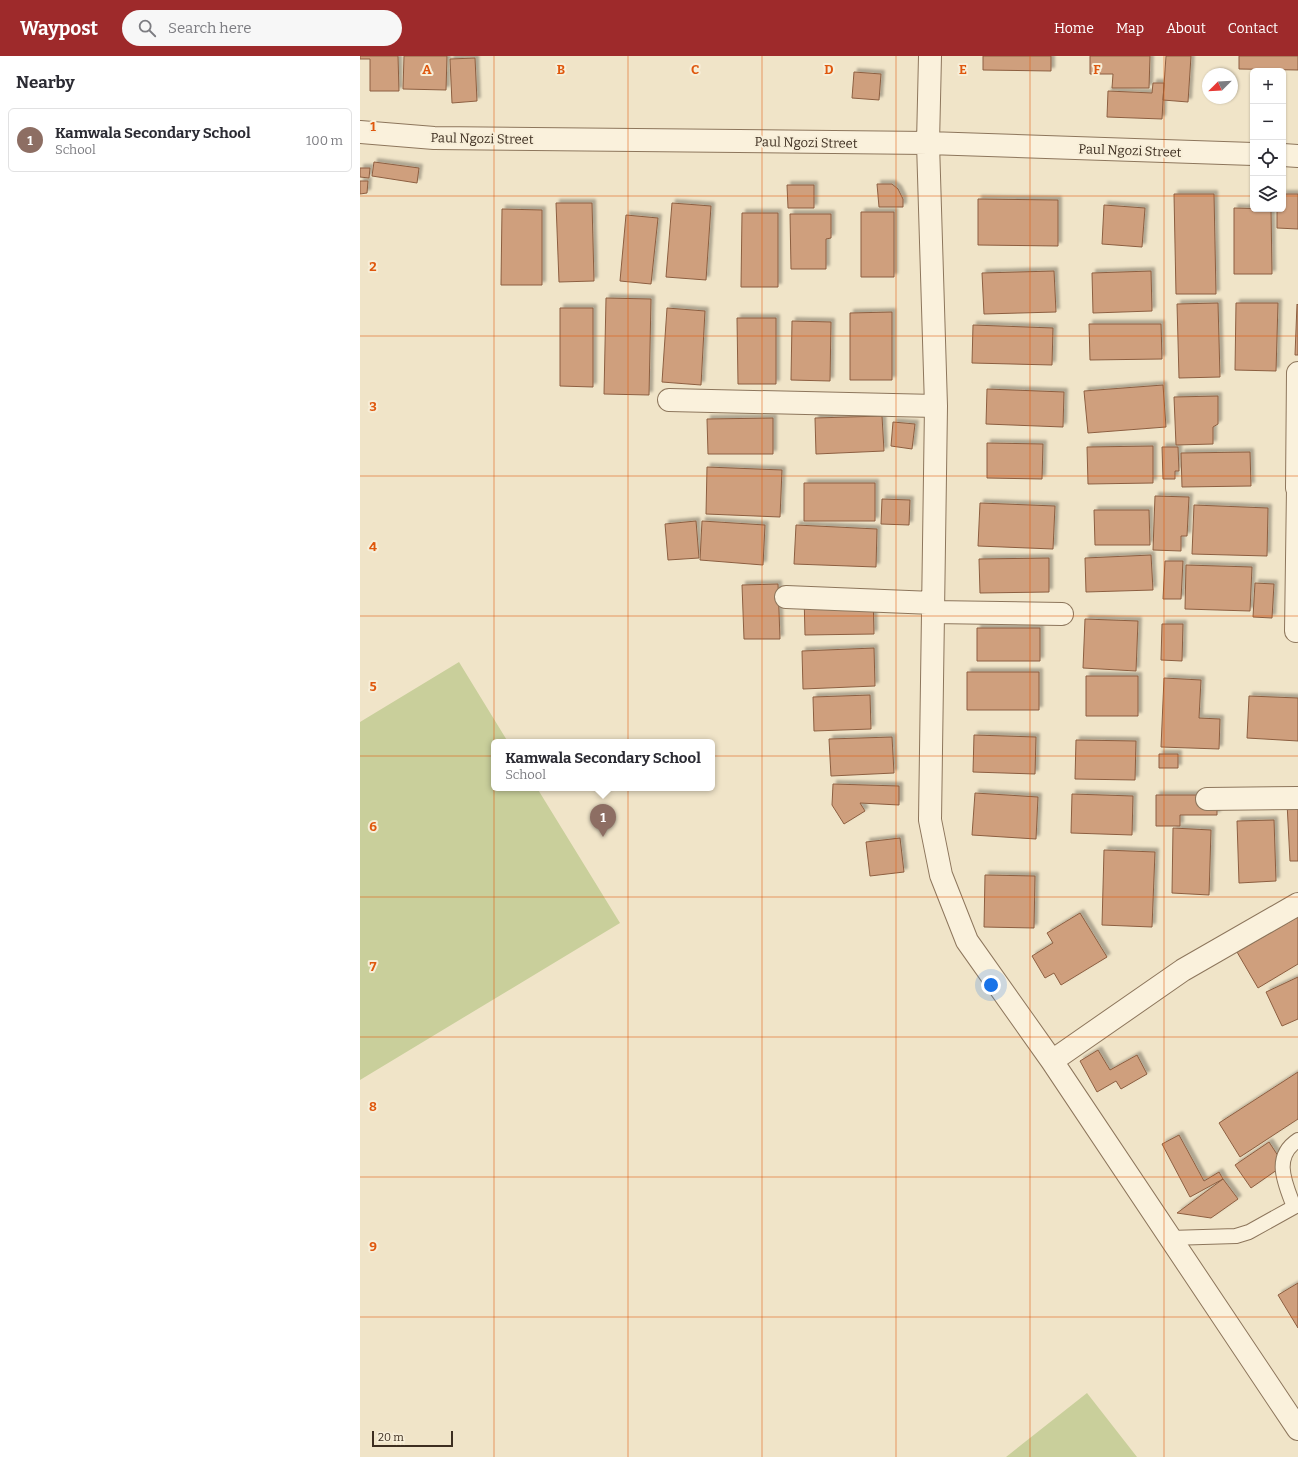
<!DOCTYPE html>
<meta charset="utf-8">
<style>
:root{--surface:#fff;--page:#f7f7f7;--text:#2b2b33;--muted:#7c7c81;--line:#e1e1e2;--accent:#9e2a2b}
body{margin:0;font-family:Bitter,serif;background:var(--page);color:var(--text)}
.controls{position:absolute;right:12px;top:12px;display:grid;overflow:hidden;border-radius:6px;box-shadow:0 1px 3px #0004}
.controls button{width:36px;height:36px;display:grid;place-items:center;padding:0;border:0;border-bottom:1px solid var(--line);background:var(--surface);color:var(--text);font:20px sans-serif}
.compass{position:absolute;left:842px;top:12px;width:36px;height:36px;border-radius:50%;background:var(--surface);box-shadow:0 1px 3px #0004;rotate:246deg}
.scale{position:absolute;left:12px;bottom:10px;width:81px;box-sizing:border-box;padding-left:4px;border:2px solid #3d2e20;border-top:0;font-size:11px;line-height:14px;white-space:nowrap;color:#3d2e20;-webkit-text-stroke:3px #f7eed8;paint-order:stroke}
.you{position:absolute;left:631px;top:929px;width:14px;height:14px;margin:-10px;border:3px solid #fff;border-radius:50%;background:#1a73e8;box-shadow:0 0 0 6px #1a73e833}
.badge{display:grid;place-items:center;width:26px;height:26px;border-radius:50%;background:var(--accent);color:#fff;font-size:13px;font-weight:700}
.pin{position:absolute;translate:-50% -33px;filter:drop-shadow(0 1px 2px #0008)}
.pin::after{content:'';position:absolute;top:21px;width:14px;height:12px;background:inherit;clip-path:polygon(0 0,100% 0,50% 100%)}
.popup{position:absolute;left:131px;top:683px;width:224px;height:52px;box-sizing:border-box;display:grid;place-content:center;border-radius:6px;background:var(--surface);filter:drop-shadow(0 1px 3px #0005);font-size:13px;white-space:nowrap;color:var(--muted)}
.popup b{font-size:15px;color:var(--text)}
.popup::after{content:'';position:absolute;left:50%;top:100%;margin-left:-8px;border:8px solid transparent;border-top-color:var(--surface)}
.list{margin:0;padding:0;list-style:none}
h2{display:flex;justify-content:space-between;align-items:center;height:52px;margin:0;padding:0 16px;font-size:17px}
h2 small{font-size:13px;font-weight:400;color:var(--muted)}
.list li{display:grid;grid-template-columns:26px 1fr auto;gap:12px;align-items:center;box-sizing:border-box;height:64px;margin:0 8px 8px;padding:0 8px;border:1px solid var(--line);border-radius:6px}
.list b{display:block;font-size:15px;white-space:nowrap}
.list p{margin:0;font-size:13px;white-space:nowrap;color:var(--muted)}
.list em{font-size:13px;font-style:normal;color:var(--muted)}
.icon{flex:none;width:22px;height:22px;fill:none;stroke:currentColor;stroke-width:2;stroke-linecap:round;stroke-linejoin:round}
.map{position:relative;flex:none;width:938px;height:1401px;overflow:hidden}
header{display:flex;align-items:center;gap:24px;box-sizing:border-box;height:56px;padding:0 20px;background:var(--accent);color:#fff}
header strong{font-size:19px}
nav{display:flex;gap:22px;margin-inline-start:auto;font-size:14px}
.search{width:280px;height:36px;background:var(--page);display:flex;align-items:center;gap:10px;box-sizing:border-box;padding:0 14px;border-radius:22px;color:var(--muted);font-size:15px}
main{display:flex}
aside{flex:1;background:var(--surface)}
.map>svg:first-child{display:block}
.green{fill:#c9cf9b}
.building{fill:#cf9f7d;stroke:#8d5f41;filter:url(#shadow)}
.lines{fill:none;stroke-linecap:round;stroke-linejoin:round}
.service-casing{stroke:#8d765c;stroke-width:16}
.minor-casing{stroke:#8d765c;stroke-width:24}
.service{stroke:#faf1dc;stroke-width:14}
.minor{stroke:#faf1dc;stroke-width:22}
.grid{fill:none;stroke:#df570d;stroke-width:1;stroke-opacity:0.55}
.labels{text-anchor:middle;stroke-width:4;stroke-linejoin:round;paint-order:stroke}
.street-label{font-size:13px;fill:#3d2e20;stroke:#f7eed8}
.grid-label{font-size:13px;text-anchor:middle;font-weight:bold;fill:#df570d;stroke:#f7eed8;stroke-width:4;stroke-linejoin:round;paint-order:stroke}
</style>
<header>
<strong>Waypost</strong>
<div class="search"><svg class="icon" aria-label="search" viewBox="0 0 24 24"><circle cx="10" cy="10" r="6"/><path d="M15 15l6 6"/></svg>Search here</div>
<nav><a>Home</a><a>Map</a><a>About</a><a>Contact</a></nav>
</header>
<main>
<aside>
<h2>Nearby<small></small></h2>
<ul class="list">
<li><span class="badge" style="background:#8d6e63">1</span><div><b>Kamwala Secondary School</b><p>School</p></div><em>100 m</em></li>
</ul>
</aside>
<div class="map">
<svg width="938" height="1401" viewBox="0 0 938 1401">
<defs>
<filter id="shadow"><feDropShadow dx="3.5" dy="-3.5" stdDeviation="1" flood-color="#0004"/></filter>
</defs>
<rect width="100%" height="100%" fill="#f0e4c8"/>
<path class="green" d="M99 606 148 686H134V732H177L260 867 0 1024V666Z
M727 1337 777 1401H646Z"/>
<path class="building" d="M0 0H38L39 35H10V3H0Z
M44 0H87L86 34 43 33Z
M623 0H691V15L623 14Z
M730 0H790L789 32H752L753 18H730Z
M806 0H831L828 46 803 44Z
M879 0H938V14L879 13Z
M115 2 117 45 92 47 90 3Z
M494 16 521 18 519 44 492 42Z
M793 27H804L802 63 747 61 748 35 792 37Z
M14 106 59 112 57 127 12 120Z
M0 112H10L9 122 0 121Z
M0 125H8L7 137 0 138Z
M517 128H532L538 133 543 143V151H519Z
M427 129H454V152H428Z
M814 138H854L856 238H816Z
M923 138H938V173L917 172V153H923Z
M618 143 698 144V190L618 189Z
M196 147H232L234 225 199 226Z
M312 147 351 150 346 224 306 221Z
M744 149 785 152 782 191 742 188Z
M874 152 911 153 912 218H874Z
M142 153 182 154V229H141Z
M501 156H534V221H501Z
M382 157H418V231H381Z
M430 158H471V182L466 183V213H431Z
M266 159 298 162 291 228 260 225Z
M694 215 696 256 624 258 622 217Z
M791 215 792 255 733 257 732 217Z
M246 242 291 243 289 339 244 338Z
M858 247 860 321 819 322 817 248Z
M876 247H918L916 315 875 314Z
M937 248 938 249V299H935Z
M200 252H233V331L200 330Z
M307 252 345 255 341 329 302 326Z
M532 256V324H490V257Z
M377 262H416V328H378Z
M432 265 471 266 470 325 431 324Z
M729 268H801L802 303 730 304Z
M613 269 693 272 692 309 612 307Z
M803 329 806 371 728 377 724 335Z
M627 333 704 336 703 371 626 368Z
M858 340V368L853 371V388L816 389 814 341Z
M522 360 524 395 456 398 455 362Z
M413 362V398H348L347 363Z
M533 366 555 368 552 393 531 390Z
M627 387 683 388 682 423 627 422Z
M793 390V427L728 428 727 391Z
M802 391H818L819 415H815V423H803Z
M890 396 891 430 822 431 821 397Z
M347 411 422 414 420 461 346 458Z
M444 427H515V465H444Z
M795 440 829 441 827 480H821V495L793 494Z
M522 443 550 444 549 469 521 468Z
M620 447 695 450 693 493 618 490Z
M834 449 908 452 907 500 832 498Z
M734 454H789L790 489H735Z
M336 465 339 502 308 504 305 468Z
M342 465 405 469 403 509 340 504Z
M436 469 517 473 516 511 434 508Z
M791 499 793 534 726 536 725 502Z
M689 502V536L620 537 619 503Z
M805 505H823L821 543H803Z
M826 509 892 511 890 555 825 553Z
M895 527 914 528 912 562 893 561Z
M418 528 420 583H384L382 529Z
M513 538 514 578 445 579 444 539Z
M725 563 778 565 776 615 723 612Z
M802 568H823L822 605 801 604Z
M617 572H680V605H617Z
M514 592 515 630 443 633 442 595Z
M607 616H679V654H607Z
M726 620H778V660H726Z
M804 622 841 624 839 662 860 663 859 693 801 691Z
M510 639 511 673 454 675 453 641Z
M889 640 938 642V685L887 682Z
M614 679 676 681 675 718 613 716Z
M532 681 534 717 471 720 469 683Z
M716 684 776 685 775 724 715 723Z
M799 698H818V712H799Z
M473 728 539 730V749L500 747 505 755 484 768 472 749Z
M615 737 678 741 676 783 612 779Z
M712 738 773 740 772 779 711 777Z
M796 739H857V759H820V770H796Z
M927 747H938V805H930Z
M914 764 916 825 879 827 877 765Z
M813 772 851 774 849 839 812 837Z
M540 782 544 816 510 820 506 786Z
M744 794 795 796 792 871 742 869Z
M625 819 675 820 674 872 624 871Z
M720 857 747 901 701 929 694 917 685 922 672 900 693 887 687 877Z
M938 861V908L898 932 877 896Z
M938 921V963L922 970 906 936Z
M738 994 750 1014 777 999 787 1018 761 1033 756 1025 737 1036 720 1005Z
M938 1016V1063L880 1101 859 1067Z
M819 1079 844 1125 859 1116 863 1123 830 1141 802 1088Z
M909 1086 924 1109 891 1132 875 1109Z
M863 1123 878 1143 851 1162 817 1157Z
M938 1227V1272L918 1239Z"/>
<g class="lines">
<g class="service-casing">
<path id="service" d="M810 1182 876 1180 889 1176 934 1151C925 1127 912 1101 938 1084"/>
</g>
<g class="minor-casing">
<path id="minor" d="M570 0 568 87 576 350 570 764 581 819 607 885 692 1005 938 1373
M0 76 74 82 568 87 893 98
M923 99 938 100
M309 344 576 350
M937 432 938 317
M426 541 573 547
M573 556 702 558
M936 575 938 432
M847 743 938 742
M692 1005 823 914 938 848"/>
</g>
<use href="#service" class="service"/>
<use href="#minor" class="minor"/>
</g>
<path class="grid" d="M134 0V1401M268 0V1401M402 0V1401M536 0V1401M670 0V1401M804 0V1401M0 140H893M923 140H938M0 280H938M0 420H938M0 560H938M0 700H938M0 841H938M0 981H938M0 1121H938M0 1261H938"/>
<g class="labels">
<g class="street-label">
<text transform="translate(122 82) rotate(1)" y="5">Paul Ngozi Street</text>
<text transform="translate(446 86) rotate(1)" y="5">Paul Ngozi Street</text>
<text transform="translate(770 94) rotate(2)" y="5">Paul Ngozi Street</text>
</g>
</g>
<g class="grid-label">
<text x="67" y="18">A</text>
<text x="201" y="18">B</text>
<text x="335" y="18">C</text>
<text x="469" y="18">D</text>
<text x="603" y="18">E</text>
<text x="737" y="18">F</text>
<text x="13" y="75">1</text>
<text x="13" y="215">2</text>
<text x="13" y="355">3</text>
<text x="13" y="495">4</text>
<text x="13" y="635">5</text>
<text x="13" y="775">6</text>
<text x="13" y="915">7</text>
<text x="13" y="1055">8</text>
<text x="13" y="1195">9</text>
</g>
</svg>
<div class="controls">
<button>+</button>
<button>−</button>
<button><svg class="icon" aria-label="locate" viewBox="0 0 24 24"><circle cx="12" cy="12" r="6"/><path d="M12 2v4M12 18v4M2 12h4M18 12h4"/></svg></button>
<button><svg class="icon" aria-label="layers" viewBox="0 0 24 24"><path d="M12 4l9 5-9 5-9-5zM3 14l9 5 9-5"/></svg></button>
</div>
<svg class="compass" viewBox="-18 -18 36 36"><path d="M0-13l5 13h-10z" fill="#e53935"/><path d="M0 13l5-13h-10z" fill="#7c7c81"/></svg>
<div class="scale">20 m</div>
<div class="you"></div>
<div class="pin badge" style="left:243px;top:781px;background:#8d6e63">1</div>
<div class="popup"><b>Kamwala Secondary School</b>School</div>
</div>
</main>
